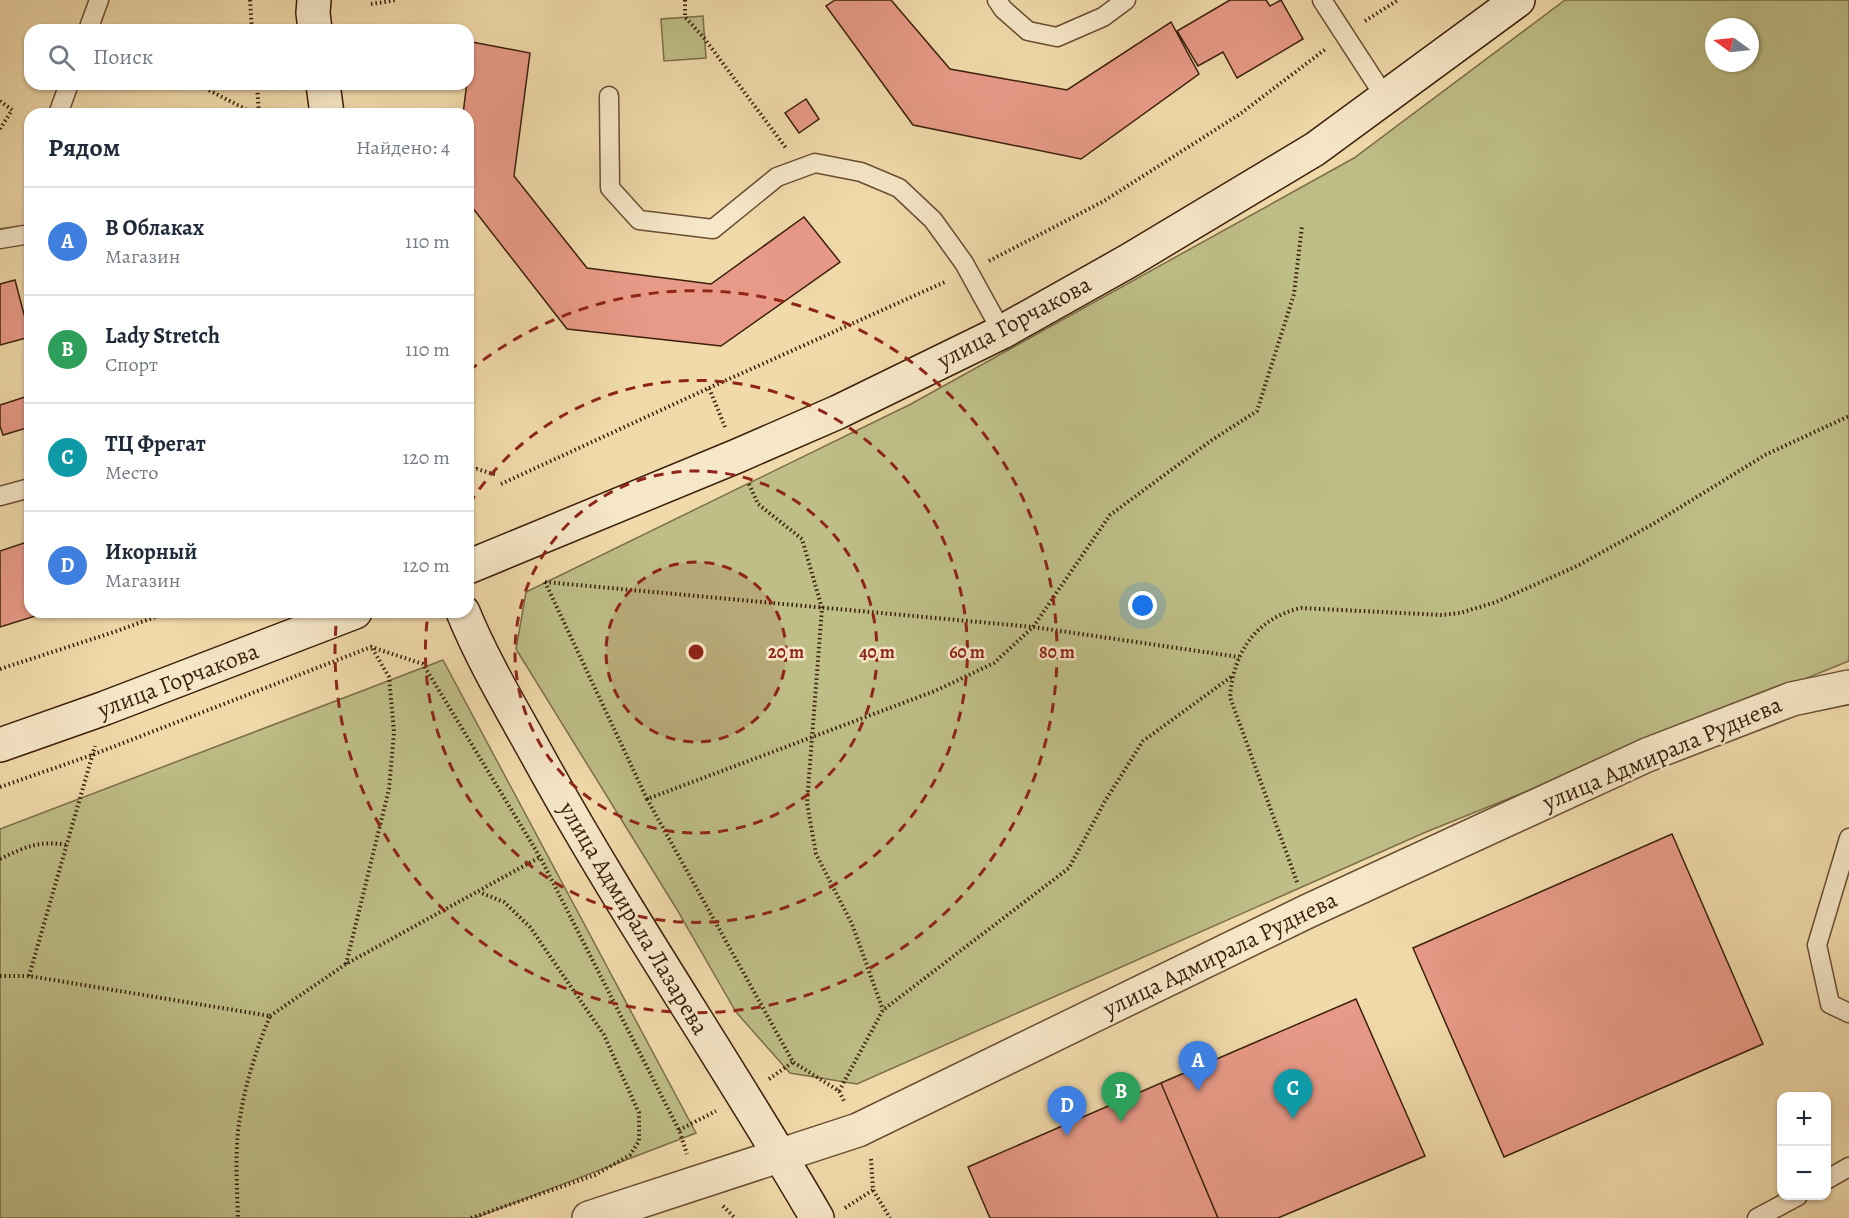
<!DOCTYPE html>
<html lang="ru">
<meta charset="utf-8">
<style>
:root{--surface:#fff;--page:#f2f2f3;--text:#1f2937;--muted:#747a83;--line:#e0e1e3;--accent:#2563eb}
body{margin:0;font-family:Alegreya,serif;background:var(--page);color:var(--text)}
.controls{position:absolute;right:18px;bottom:18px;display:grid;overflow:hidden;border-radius:12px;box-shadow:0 2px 4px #0004}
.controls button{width:54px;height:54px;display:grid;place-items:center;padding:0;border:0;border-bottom:2px solid var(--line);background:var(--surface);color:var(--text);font:30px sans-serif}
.compass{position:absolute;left:1705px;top:18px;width:54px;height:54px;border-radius:50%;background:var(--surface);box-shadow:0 2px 4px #0004;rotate:285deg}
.you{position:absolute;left:1143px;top:606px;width:21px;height:21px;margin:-15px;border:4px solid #fff;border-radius:50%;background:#1a73e8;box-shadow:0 0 0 9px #1a73e833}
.badge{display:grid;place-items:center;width:39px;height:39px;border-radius:50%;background:var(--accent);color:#fff;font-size:20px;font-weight:700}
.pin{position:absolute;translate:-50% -50px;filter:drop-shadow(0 2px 3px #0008)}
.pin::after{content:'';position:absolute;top:32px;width:21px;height:18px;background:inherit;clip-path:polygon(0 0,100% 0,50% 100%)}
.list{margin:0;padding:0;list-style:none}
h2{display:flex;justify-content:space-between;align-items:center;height:78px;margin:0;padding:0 24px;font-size:26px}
h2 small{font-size:20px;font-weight:400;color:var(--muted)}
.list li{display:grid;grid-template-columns:39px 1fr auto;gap:18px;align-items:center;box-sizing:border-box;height:108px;padding:0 24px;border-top:2px solid var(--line)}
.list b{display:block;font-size:22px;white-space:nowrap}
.list p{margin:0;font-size:20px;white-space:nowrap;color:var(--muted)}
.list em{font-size:20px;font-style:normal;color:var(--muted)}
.icon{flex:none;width:33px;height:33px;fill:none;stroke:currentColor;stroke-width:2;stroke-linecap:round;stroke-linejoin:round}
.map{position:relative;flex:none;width:1849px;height:1218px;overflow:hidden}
.search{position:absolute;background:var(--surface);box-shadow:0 2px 4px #0004;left:24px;top:24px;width:450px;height:66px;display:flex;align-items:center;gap:15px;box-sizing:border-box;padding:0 21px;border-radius:18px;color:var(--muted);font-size:22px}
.panel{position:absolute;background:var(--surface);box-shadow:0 2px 4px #0004;left:24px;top:108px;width:450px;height:510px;border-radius:18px}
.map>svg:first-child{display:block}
.green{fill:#bebe86;stroke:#7c6e48;stroke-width:1.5;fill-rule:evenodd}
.building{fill:#e89a88;stroke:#3a1f0b;stroke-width:1.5}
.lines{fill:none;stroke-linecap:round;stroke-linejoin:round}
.lane-casing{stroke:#684e33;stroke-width:21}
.street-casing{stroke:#684e33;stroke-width:36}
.secondary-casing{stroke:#3a1f0b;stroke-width:36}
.path{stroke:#3a1f0b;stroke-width:4;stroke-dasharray:1.5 3;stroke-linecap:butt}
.lane{stroke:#f6e7c8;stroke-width:18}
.street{stroke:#f6e7c8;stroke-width:33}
.secondary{stroke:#f6e7c8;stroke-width:33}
.ring{fill:none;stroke:#8f2418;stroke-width:3;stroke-dasharray:10 8}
.labels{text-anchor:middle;stroke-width:5;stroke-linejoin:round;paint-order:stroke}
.street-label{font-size:24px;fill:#3a1f0b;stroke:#f6e7c8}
.centre{fill:#8f2418;stroke:#f6e7c8;stroke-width:3}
.ring-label{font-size:18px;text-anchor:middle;font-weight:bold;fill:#8f2418;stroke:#f6e7c8;stroke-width:5;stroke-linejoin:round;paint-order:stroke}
</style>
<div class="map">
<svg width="1849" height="1218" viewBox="0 0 1849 1218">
<rect width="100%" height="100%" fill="#f1daaa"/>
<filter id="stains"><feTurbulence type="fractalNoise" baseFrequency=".00333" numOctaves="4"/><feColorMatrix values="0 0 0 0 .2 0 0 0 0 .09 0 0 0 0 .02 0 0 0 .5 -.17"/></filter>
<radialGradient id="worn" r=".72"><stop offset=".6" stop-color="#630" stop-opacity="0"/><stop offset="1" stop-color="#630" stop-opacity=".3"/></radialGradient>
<path class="green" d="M1565 0H1849V661L1426 832 857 1084 790 1073 736 1012 676 908 516 649 526 592 911 404 1354 158ZM1714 27H1750V63H1714Z
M703 16 706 58 664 61 661 19Z
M443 660 696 1133 475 1218H0V829Z"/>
<path class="building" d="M835 0H891L950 69 1067 90 1171 22 1199 74 1081 159 913 125 826 6Z
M1230 0H1266L1270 6 1281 0 1303 39 1237 78 1223 52 1198 66 1177 31Z
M472 42 530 53 514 176 587 268 711 284 804 217 840 262 721 346 567 329 468 202V114H463Z
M806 99 819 119 799 133 785 113Z
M15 280 30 337 0 345V284Z
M28 396 30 427 3 435 0 426V405Z
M30 541V612H48L0 627V551Z
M1672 834 1763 1044 1504 1157 1413 948Z
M1356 999 1425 1156 1278 1218H1218L1161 1083Z
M1161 1083 1218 1218H990L968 1167Z"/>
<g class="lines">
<g class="lane-casing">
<path id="lane" d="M997 0 1003 9 1028 31 1057 37 1103 17 1126 0
M1322 0 1385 97
M88 30 99 0
M609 96 610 188 639 220 713 229 777 177 815 163 861 172 899 188 933 220 964 263 1002 332
M58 114 69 84
M0 239 30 234
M0 496 30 488
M1849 838 1817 945 1830 1004 1849 1013
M1826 1180 1849 1167
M1757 1218 1798 1196"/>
</g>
<g class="street-casing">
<path id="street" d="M589 1218 858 1130 1308 911 1647 755 1792 699 1849 687"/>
</g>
<g class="secondary-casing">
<path id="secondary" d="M314 0 313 13 315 30
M323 84 327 114
M468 567 737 456 838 412 1002 332 1130 260 1315 149 1518 0
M463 612C483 661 510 706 536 753 623 912 726 1061 817 1218
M0 745 105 708 355 612"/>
</g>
<path class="path" d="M250 0 252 30
M685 0V17L704 38 786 148
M371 4 397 0
M1365 21 1398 0
M197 84 255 114
M257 84 259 114
M0 101 12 110 0 129
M989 261 1104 201 1240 114 1327 48
M709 388 947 281
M468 473 477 469 497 475
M501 484 709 388 725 427
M749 484 758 504 802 539 822 608 807 803 816 854 852 924 883 1010
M545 582 647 799 935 691 994 663 1033 627 1110 515 1212 440 1257 411 1294 294 1302 226
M545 582 1033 627 1239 657
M0 669 114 632 169 612
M0 787 92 755 371 647 423 664 540 857 679 1130 687 1154
M647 799 793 1062 839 1091 845 1103
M0 859C25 847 39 840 66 845
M1297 882 1230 697C1233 653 1256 618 1301 608L1442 615 1460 613 1496 602 1577 566 1653 524 1765 455 1849 416
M346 964 389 789 394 732 389 677 372 648
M0 976H29L270 1016C258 1045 246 1081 241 1112 234 1147 237 1183 238 1218
M29 976 95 746
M270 1016 346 964 540 857
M769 1079 793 1062
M839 1091 883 1010 1069 868 1105 801 1143 741 1231 677
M679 1130 716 1111
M871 1159 873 1190 890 1218
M723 1206 735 1218
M845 1208 873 1190
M471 1218 595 1175 630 1155 639 1141V1113L604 1035 530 927 504 902 479 892"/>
<use href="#lane" class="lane"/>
<use href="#street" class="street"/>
<use href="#secondary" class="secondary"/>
</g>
<circle cx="696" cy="652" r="90" fill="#8f2418" fill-opacity=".12"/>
<g class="ring">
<circle cx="696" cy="652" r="90"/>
<circle cx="696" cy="652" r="181"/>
<path d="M469 504A271 271 0 1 1 428 614"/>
<path d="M469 371A361 361 0 1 1 337 614"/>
</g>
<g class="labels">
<g class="street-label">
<text transform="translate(1014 322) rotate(-28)" y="8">улица Горчакова</text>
<text transform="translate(178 680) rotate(-21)" y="8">улица Горчакова</text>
<text transform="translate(1662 753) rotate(-23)" y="8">улица Адмирала Руднева</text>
<text transform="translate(634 918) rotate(59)" y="8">улица Адмирала Лазарева</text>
<text transform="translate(1220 954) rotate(-26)" y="8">улица Адмирала Руднева</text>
</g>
</g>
<circle cx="696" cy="652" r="9" class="centre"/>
<g class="ring-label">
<text x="786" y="658">20 m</text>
<text x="877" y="658">40 m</text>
<text x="967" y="658">60 m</text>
<text x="1057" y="658">80 m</text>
</g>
<rect width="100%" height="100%" filter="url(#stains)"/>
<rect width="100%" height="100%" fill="url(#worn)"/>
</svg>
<div class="controls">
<button>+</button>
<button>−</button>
</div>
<svg class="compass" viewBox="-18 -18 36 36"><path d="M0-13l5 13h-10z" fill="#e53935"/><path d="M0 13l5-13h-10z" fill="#747a83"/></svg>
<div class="you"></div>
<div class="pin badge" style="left:1198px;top:1091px;background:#3f7fe0">A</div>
<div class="pin badge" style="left:1121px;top:1122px;background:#2e9e5b">B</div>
<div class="pin badge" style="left:1293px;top:1119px;background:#0f9aa8">C</div>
<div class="pin badge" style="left:1067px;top:1136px;background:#3f7fe0">D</div>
<div class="search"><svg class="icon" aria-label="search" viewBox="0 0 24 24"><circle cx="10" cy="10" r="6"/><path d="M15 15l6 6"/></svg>Поиск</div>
<section class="panel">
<h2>Рядом<small>Найдено: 4</small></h2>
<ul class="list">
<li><span class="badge" style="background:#3f7fe0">A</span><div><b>В Облаках</b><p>Магазин</p></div><em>110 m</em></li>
<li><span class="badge" style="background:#2e9e5b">B</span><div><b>Lady Stretch</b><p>Спорт</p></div><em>110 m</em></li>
<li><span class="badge" style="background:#0f9aa8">C</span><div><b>ТЦ Фрегат</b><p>Место</p></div><em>120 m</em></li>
<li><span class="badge" style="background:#3f7fe0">D</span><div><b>Икорный</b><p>Магазин</p></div><em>120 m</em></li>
</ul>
</section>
</div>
